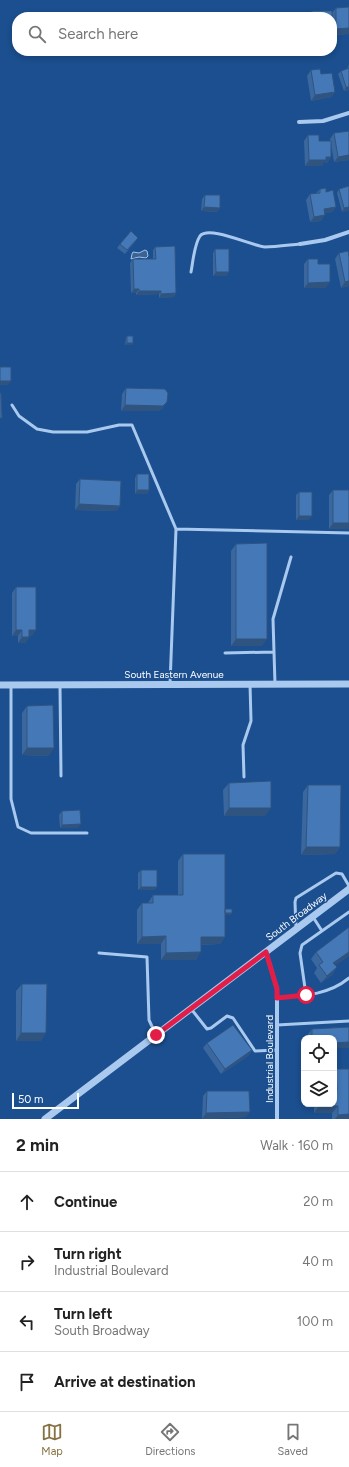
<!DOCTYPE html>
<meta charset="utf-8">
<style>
:root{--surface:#fff;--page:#f2f2f2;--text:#222;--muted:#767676;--line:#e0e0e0;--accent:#857141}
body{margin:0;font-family:Figtree,sans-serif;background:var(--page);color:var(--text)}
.controls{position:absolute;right:12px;bottom:12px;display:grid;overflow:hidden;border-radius:8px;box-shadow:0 2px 6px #0003}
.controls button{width:36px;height:36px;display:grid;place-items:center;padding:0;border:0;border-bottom:1px solid var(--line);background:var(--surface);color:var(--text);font:20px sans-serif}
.scale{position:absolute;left:12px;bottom:10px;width:67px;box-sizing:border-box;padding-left:4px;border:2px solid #fff;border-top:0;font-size:11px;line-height:14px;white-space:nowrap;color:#fff;-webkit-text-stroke:3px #1b4f8f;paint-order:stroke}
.stop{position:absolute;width:12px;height:12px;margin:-9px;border:3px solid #e11d48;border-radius:50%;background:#fff}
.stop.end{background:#e11d48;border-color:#fff;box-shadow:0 1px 4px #0008}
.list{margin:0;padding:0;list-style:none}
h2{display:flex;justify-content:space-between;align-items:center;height:52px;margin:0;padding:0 16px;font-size:17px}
h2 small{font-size:13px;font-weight:400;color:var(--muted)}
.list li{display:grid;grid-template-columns:26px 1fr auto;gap:12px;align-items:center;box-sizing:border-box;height:60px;padding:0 16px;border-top:1px solid var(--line)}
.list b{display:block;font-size:15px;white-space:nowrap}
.list p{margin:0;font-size:13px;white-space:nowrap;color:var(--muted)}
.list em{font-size:13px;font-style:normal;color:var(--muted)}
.icon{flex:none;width:22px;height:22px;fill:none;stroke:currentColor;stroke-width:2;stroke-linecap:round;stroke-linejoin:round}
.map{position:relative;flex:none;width:349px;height:1119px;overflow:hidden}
.search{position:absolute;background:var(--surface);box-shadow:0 2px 6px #0003;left:12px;right:12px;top:12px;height:44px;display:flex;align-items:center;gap:10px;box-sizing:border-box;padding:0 14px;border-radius:16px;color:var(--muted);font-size:15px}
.sheet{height:292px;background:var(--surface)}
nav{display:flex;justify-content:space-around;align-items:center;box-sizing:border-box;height:56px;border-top:1px solid var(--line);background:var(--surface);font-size:11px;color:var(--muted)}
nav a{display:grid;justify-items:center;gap:2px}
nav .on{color:var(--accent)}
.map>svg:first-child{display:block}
.water{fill:#3c6290;stroke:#9cc4f0}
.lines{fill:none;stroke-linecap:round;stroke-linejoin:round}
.service{stroke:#a9c9ee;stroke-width:3}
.minor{stroke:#a9c9ee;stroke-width:4}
.tertiary{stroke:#a9c9ee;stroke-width:7}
.wall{fill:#3a679d}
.shaded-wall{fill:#305480}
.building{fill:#4478b7;stroke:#305480}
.route{stroke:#e11d48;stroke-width:5}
.labels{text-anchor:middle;stroke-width:3;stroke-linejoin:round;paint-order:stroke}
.street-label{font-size:10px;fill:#fff;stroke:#1b4f8f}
</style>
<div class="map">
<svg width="349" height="1119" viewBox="0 0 349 1119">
<rect width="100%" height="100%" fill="#1b4f8f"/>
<path class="water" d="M145 250 147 251 148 256 146 258 139 257 131 259 132 254 133 252 139 253Z"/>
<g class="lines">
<path class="service" d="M191 272C193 262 194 245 200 236 209 225 252 246 265 247 276 247 289 245 300 244
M12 405 19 416 37 429 53 432H87L119 425H132L176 529 170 684
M176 529 349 533
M274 652 273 619 291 557
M225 653 274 652 275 684
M11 686V799L18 827 31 833H87
M60 686 61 776
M244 777 243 745 251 721 250 684
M313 917 322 931
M296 929 295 902 296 898 336 873 342 874 349 886
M99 953 147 957 149 1020 156 1035
M306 995 300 953 302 945 349 912
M277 998C302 996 329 995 349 978
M192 1010 207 1029 211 1028 227 1016 233 1018 255 1051 277 1050
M277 1025 349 1021"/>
<path class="minor" d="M299 122 323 121 349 113
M300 244 325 240 349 232
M266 952 277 989V1119"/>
<path class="tertiary" d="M0 685 349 684
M45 1119 349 889"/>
</g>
<path class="wall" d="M349 7V34L332 35V17H308L312 11 332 13 336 8Z
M349 65V90L344 91 338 74 341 71 347 69Z
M311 70 335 92 331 97 311 101 307 76Z
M334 133 349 160 334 162 331 144V157L327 163H323L322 166H305L304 141 308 135 319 141H330V139Z
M320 189 326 192 336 207 332 212 325 213 321 221 310 222 306 200 310 194 316 193Z
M339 189 349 210 342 212 337 193Z
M205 195 220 208 217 212 201 211 202 199Z
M138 238 125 254 117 248 120 244Z
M155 247 176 293 174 297 159 298V294L136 295V293H131L130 263 133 259H153V250Z
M215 249 229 272 226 276H213V253Z
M339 253 349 257V286L341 288 335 259Z
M308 259 318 264 326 288H304V264Z
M127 336 133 343 132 345H125L126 338Z
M126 388 163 408 159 411H121L122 394Z
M137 474 149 490 147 494H135V478Z
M80 479 120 506 116 511 75 510 76 484Z
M333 490 349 529H329V495Z
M299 492 309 520H296V495Z
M236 544 262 646H231V551Z
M16 587 32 636H29V637L25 643H18V636H12V593Z
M27 706 49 756 22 755V713Z
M229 783 265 816H224L223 790Z
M308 785 340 847 335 854 301 855 303 792Z
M62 811 78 828H60L59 815Z
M183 854 225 909 231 915H225V937L220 944 201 945 196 960H161V944H137V910L142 903H148L153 895H178V861Z
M141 870 155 890H138V873Z
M316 952 349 956 335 965 337 967 332 975 321 983 314 973 317 968 311 959Z
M22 984 41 1041H16V991Z
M349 1027V1048H334V1038H308V1034L312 1029Z
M207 1043 252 1050 248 1056 221 1074 203 1048Z
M336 1069 349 1119H332V1113H314V1104H334V1072Z
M207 1091 246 1117 202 1119 203 1096Z"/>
<path class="shaded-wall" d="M349 28V34L332 35 336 29Z
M346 87H349V90L344 91Z
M335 92 331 97 311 101 315 95Z
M349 155V160L334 162 338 157Z
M326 157H331L327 163H323L322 166H305L309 160Z
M204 207 220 208 217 212 201 211Z
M336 207 332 212 320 214 324 209Z
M349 207V210L342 212 344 208Z
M325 215 321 221 310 222 314 217Z
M216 272H229L226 276H213Z
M349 281V286L341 288 345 282Z
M330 282 326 288H304L308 283Z
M134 289H139L136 293H131Z
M139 291H161L159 294 136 295Z
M176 293 174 297 159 298 161 294Z
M127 343H133L132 345H125Z
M0 381H11L8 385H0Z
M167 402 163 408 159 411H121L125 405Z
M137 490H149L147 494H135Z
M79 504 120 506 116 511 75 510Z
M299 516H312L309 520H296Z
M333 523H349V529H329Z
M16 630H22L18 636H12Z
M29 630H36L32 636H25Z
M22 637H29L25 643H18Z
M236 639H267L262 646H231Z
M27 748H54L49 756 22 755Z
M229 808H271L265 816H224Z
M81 824 78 828H60L62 825Z
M306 847H340L335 854 301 855Z
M141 887H157L155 890H138Z
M223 913H232L231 915H222Z
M166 936 161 944H137L142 937Z
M201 937H225L220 944 196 945Z
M201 952 196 960H161L166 953Z
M349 952V956L328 970 333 963Z
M337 967 332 975 321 983 327 976Z
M21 1033H46L41 1041H16Z
M349 1042V1048H334V1043Z
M252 1050 248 1056 221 1074 225 1069Z
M319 1106H338L332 1113H314Z
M250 1112 246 1117 202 1119 206 1113Z
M349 1114V1119H335L338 1115Z"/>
<path class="building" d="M349 7V28L336 29V8Z
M312 11H332L333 29H332V17H312Z
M349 68V87H346L341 71Z
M320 69 321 74 332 73 335 92 315 95 311 70Z
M349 131V155L338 157 334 133Z
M308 135H319V141H331V157H326V160H309Z
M349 186V207L344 208 339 189Z
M326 188V192L333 190 336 207 324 209 325 215 314 217 310 194 320 193V189Z
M205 195H220V208L204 207Z
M131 231 138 238 127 250 120 244Z
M175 246 176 293 161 294V291H139V289H134L133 259H156L155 247Z
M215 249H229V272H216Z
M348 251 349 257V281L345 282 339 253Z
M308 259H318V264H330V282L308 283Z
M127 336H133V343H127Z
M0 367H11V381H0Z
M126 388 165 389 168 393 167 402 163 406 125 405Z
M0 393H1L2 418H0Z
M137 474H149V490H137Z
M80 479 121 481 120 506 79 504Z
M333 490H349V523H333Z
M299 492H312V516H299Z
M267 543V639H236V544Z
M16 587H36V630H29V637H22V630H16Z
M53 705 54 748H27V706Z
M271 781V808H229V783Z
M308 785H341L340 847H306Z
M80 810 81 824 62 825V811Z
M183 854H225V937H201V952L166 953V936L142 937V903H153V895H183Z
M141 870H157V887H141Z
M225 909H232V913H225Z
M349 927V952L333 963 337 967 327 976 319 965 323 962 316 952Z
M22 984H47L46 1033H21Z
M233 1025 252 1050 225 1069 207 1043Z
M349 1027V1042L334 1043V1038H312V1029Z
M336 1069H349V1114L338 1115V1106H319V1104H334V1090H337Z
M207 1091H249L250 1112 206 1113Z"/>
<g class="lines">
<path class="route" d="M156 1035 266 952 277 989V998L306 995"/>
</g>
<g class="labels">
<g class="street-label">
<text x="174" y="678">South Eastern Avenue</text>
<text transform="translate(296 916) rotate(-37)" y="4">South Broadway</text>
<text transform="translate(269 1059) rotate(-90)" y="4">Industrial Boulevard</text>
</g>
</g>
</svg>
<div class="controls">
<button><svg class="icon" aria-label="locate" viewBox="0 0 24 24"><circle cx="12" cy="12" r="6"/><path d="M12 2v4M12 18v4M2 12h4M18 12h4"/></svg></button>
<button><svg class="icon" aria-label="layers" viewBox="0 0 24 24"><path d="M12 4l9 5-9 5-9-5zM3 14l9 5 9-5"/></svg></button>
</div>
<div class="scale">50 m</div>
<div class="stop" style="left:306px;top:995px"></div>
<div class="stop end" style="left:156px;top:1035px"></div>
<div class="search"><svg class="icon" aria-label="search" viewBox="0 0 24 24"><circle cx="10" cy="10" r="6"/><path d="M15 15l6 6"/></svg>Search here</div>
</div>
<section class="sheet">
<h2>2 min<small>Walk · 160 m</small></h2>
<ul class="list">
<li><svg class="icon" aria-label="ahead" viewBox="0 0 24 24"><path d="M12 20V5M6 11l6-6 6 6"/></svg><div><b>Continue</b></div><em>20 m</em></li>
<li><svg class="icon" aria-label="right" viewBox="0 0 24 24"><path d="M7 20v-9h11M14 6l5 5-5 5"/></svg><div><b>Turn right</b><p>Industrial Boulevard</p></div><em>40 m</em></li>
<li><svg class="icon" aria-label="left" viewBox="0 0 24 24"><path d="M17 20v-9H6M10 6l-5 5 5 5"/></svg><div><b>Turn left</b><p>South Broadway</p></div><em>100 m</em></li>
<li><svg class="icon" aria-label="arrive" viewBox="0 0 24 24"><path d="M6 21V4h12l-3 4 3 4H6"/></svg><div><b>Arrive at destination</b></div></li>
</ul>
</section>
<nav>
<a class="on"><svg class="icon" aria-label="map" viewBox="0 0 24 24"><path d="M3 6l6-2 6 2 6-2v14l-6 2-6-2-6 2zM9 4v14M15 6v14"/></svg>Map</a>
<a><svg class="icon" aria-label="directions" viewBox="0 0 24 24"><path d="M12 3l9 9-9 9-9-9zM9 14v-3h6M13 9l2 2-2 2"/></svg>Directions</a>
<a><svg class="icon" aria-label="saved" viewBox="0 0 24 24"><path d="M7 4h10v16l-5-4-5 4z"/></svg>Saved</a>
</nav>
